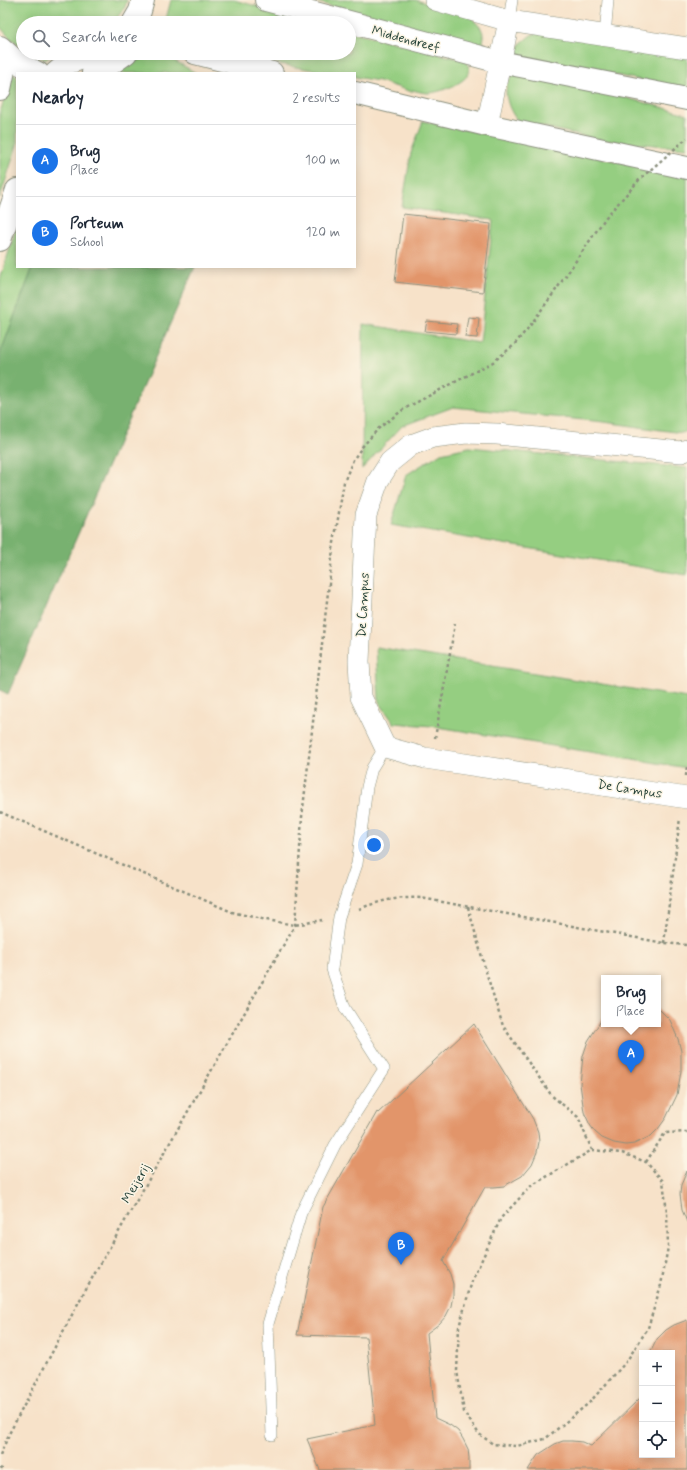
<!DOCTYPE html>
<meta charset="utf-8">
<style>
:root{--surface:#fff;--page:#f2f2f3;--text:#1f2937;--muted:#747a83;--line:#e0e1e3;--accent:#1a73e8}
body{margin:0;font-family:Mynerve,sans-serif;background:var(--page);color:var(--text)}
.controls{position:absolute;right:12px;bottom:12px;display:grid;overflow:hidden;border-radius:0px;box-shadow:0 2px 10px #0003}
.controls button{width:36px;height:36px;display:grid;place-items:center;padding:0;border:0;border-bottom:1px solid var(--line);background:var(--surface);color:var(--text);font:20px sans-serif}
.you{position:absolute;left:374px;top:845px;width:14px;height:14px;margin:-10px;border:3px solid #fff;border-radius:50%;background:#1a73e8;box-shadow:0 0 0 6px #1a73e833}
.badge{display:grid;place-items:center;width:26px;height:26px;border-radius:50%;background:var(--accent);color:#fff;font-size:13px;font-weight:700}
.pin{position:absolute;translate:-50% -33px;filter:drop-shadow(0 1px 2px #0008)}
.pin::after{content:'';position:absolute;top:21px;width:14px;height:12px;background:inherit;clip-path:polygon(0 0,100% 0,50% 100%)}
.popup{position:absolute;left:601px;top:975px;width:60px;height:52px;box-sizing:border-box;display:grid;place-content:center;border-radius:0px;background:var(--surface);filter:drop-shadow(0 1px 3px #0005);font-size:13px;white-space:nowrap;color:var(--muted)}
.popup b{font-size:15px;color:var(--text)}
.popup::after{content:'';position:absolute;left:50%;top:100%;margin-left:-8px;border:8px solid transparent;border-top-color:var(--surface)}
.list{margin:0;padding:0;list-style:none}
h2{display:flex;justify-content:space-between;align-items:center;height:52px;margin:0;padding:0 16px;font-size:17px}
h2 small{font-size:13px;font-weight:400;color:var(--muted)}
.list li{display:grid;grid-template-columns:26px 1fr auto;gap:12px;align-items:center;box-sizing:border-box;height:72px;padding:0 16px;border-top:1px solid var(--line)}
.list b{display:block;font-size:15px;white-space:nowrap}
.list p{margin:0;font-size:13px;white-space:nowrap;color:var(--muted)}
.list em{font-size:13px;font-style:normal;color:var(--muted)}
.icon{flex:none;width:22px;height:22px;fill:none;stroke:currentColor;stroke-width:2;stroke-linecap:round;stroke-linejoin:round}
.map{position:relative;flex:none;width:687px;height:1470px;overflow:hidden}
.search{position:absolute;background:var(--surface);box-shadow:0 2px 10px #0003;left:16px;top:16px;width:340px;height:44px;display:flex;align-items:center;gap:10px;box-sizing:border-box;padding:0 14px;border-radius:22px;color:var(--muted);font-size:15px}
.panel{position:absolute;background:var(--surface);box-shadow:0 2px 10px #0003;left:16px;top:72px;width:340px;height:196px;border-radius:0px}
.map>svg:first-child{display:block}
.green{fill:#95ce81;stroke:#5a865a}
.forest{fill:#78b16f;stroke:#4c7752}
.building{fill:#e2956b}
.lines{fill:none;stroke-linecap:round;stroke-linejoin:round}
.lane-casing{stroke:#8b907e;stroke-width:12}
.street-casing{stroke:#8b907e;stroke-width:22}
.secondary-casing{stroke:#8b907e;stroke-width:24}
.path{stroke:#8b907e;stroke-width:2.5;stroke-dasharray:3 3;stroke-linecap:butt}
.lane{stroke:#fff;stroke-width:11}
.street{stroke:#fff;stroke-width:21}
.secondary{stroke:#fff;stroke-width:22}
.path-bridge{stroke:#8b907e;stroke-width:2.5;stroke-dasharray:3 3;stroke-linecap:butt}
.labels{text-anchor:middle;stroke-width:3;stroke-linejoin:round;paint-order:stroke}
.street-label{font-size:13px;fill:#1f3d34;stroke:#fcf5e5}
</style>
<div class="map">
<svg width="687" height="1470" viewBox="0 0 687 1470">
<rect width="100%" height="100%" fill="#fcf5e5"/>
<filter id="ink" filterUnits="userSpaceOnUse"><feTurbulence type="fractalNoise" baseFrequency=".025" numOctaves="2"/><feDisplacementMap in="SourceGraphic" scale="8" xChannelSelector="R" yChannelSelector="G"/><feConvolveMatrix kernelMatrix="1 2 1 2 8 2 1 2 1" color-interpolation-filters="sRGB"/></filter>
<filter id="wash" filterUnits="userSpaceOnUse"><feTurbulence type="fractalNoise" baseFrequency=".012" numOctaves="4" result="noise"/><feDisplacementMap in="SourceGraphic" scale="16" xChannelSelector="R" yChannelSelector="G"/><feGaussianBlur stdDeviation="0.9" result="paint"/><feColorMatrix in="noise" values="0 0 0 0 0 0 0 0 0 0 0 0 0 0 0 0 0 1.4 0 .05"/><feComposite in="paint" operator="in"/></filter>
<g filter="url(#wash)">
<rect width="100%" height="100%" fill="#f7e2c9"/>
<path class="green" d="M0 0H127L125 7 113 23H23V48L10 38 0 27Z
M171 0H234L319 23H165Z
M310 0H415L468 14 481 28 484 36 483 43 476 47Z
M349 31 467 61C468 65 470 69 469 73 464 84 438 93 428 93 423 93 417 91 412 90V92L379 81 355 77V73C314 73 273 63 234 53H349Z
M545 31 687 56V89L522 57 518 51 520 44 531 35Z
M31 53H53L46 60Z
M149 56H166L196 73H108Z
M516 73 608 93 687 114V148L601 140 518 121C507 109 499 83 516 73Z
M13 74 17 76V145L0 198V112Z
M423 121 687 176V431L682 433 604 422 453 407 402 426 362 469 363 324 480 343 493 220 402 207 411 153Z
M17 225V267H33L0 354V280Z
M469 447 687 468V575L391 525 406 475 441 453Z
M376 647 687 698V768L432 726 394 723 379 702Z"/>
<path class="forest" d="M33 267H195L8 694 0 690V354Z"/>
<g id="blocks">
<path class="building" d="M403 214 491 224 483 292 395 282Z
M468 317 479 318 477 338 465 337Z
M427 321 457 324 456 334 425 331Z
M658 1008 670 1020 678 1039 681 1051V1071L677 1095 666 1118 658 1129 651 1136 634 1144 626 1145 614 1143 602 1138 595 1132 590 1125 584 1112 580 1084 583 1056 588 1041 604 1016V1024H658Z
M474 1024 533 1119 538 1132 539 1142 537 1152 532 1164 522 1176 504 1186 494 1187H485L443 1261 450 1274 453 1284V1295L451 1306 446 1316 439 1324 427 1333 435 1418 450 1425 458 1431 463 1439 468 1449 469 1458V1470H320L307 1439 375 1425 366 1337 297 1335 323 1207 377 1112 378 1113Z
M687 1171V1222L682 1210 680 1194 681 1185Z
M687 1320V1470H528L538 1455 555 1444 563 1441H572L582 1442 591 1446 642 1396V1455H672V1353H650L657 1339 666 1330 674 1325Z"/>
</g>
</g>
<g filter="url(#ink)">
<use href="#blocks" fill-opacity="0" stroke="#8b907e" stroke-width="1"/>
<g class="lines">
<g class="lane-casing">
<path id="lane" d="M509 21 512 0
M605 36 608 0
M272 1435 268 1324 301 1213 335 1145 384 1069 345 1008 332 969 339 917 357 864 367 787 372 768 385 747"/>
</g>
<g class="street-casing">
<path id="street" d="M435 0 509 21 687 48
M487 125 509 21
M687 450 681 452 497 434 466 433 433 437 411 445 390 462 378 481 366 515 359 661 361 697 385 747 425 758 687 798"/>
</g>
<g class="secondary-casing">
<path id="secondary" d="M266 0 500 62 687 99
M133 23 140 11 143 0
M0 47 18 63 38 73
M195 53 272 73
M56 73 68 63 97 53
M93 73 105 68 126 53
M0 89 4 70V52
M355 93 487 125 687 168
M0 240 17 190"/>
</g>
<path class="path" d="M435 738 455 624
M686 776 687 765
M0 812 232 912 266 920 295 925 322 920
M468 907 487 975 503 1026 552 1096 578 1117 592 1150
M359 909C381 900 398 897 421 898L664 943 687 945
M664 943 680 818
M592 1150 622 1153 646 1162 663 1181 667 1212 668 1247 661 1285 648 1328 626 1362 589 1403 545 1439 517 1446 493 1444 479 1434 464 1412 457 1371 459 1327 472 1281 501 1218 531 1186Z
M646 1162 665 1133 687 1132
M0 1455 10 1432 83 1294 295 925 302 817 333 549 344 482 353 460 362 447 379 428 404 409 493 362 513 346 529 327 558 287
M0 1468 4 1470"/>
<use href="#lane" class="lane"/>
<use href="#street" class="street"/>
<use href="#secondary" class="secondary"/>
<path class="path-bridge" d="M558 287 606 217 640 179 687 138"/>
</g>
</g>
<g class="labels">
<g class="street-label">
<text transform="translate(406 38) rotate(15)" y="5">Middendreef</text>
<text transform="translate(362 605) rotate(-87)" y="5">De Campus</text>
<text transform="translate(630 788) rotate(9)" y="5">De Campus</text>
<text transform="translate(135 1183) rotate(-60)" y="5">Meijerij</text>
</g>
</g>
</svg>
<div class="controls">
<button>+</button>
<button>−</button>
<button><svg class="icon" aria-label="locate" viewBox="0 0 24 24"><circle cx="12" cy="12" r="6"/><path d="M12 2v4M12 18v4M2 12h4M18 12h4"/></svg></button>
</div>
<div class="you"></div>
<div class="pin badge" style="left:631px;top:1073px">A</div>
<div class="popup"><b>Brug</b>Place</div>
<div class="pin badge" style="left:401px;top:1265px">B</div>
<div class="search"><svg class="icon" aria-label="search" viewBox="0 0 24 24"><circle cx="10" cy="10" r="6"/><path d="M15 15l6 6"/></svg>Search here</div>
<section class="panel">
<h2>Nearby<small>2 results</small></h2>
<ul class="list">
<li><span class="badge">A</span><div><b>Brug</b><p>Place</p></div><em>100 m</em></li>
<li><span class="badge">B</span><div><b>Porteum</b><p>School</p></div><em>120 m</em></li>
</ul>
</section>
</div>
